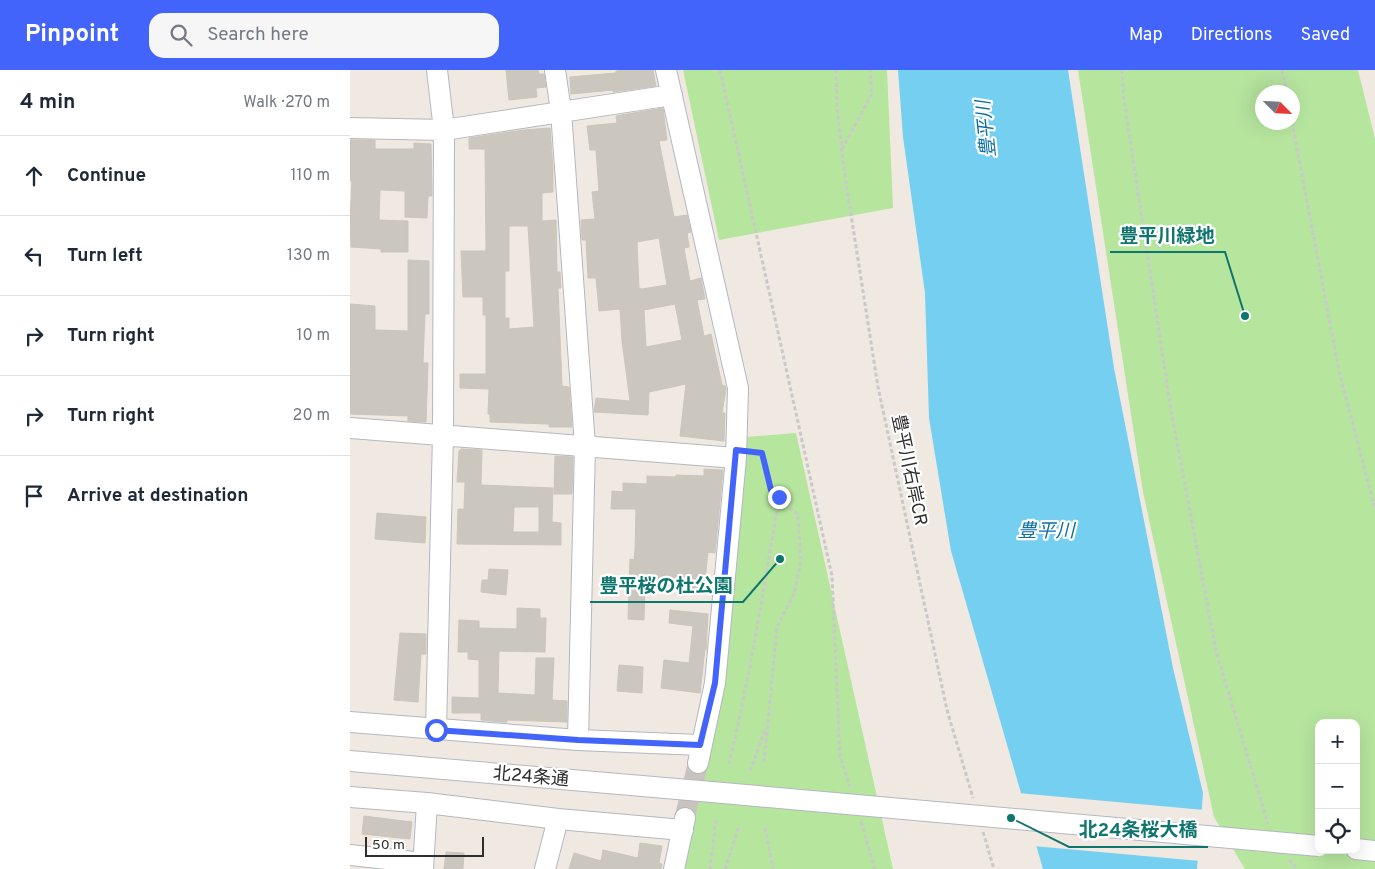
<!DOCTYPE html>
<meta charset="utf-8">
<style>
:root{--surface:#fff;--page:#f6f6f7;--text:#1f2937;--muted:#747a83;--line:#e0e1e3;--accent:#4264fb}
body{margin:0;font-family:Overpass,"Noto Sans JP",sans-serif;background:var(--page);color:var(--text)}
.controls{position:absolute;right:15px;bottom:15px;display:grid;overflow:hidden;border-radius:10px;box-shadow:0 5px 20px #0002}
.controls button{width:45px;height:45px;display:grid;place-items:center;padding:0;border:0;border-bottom:1px solid var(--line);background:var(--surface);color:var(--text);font:25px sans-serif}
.compass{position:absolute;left:905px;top:15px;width:45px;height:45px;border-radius:50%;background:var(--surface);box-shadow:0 5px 20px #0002;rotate:114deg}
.scale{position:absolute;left:15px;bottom:12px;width:119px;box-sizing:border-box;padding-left:5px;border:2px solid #2e2e2e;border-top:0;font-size:14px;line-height:18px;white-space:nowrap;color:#2e2e2e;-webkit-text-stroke:4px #fff;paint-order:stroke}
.stop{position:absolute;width:15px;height:15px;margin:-11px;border:4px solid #4264fb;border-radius:50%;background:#fff}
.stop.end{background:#4264fb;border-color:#fff;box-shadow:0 1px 5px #0008}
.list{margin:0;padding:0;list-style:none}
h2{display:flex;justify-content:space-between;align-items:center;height:65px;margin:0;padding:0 20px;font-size:21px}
h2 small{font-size:16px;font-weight:400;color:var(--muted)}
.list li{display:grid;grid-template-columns:32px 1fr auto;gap:15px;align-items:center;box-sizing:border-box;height:80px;padding:0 20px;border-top:1px solid var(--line)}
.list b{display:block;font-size:19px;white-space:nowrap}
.list em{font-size:16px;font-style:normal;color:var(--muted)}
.icon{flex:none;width:28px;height:28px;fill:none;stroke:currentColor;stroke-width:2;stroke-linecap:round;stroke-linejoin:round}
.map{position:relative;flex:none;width:1025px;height:799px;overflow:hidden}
header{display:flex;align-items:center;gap:30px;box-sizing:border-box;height:70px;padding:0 25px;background:var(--accent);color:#fff}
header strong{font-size:24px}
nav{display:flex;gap:28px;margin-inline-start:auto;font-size:18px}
.search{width:350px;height:45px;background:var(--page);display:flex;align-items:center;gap:12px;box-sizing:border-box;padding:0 18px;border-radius:15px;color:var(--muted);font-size:19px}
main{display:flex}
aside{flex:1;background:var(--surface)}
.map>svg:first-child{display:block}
.green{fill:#b6e59e;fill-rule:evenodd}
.water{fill:#75cff0}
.pier{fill:#efe9e1}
.building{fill:#cbc7bf;stroke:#cbc5ba;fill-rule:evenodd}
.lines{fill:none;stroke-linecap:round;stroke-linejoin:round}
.minor-tunnel{stroke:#c8c4bd;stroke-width:20;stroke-dasharray:20 10;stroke-linecap:butt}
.minor-casing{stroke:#b4b7c1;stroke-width:22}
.path{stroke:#c9c9c9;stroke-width:3;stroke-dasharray:4 2.5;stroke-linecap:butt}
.minor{stroke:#fff;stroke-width:20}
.minor-bridge-casing{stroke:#b4b7c1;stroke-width:22;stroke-linecap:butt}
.minor-bridge{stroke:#fff;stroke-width:20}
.route{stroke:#4264fb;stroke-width:6}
.labels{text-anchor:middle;stroke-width:4.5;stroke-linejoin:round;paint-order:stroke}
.street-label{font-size:18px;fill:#2e2e2e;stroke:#fff}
.water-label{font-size:19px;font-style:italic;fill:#0d6fa3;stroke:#fff}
.leader{fill:none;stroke:#0f766e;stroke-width:2}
.callout-dot{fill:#0f766e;stroke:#fff;stroke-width:2}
.callout-label{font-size:19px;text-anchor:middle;font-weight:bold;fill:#0f766e;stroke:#fff;stroke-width:4.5;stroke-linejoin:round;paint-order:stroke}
</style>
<header>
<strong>Pinpoint</strong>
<div class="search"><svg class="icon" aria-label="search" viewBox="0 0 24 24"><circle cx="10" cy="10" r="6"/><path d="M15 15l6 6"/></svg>Search here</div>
<nav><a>Map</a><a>Directions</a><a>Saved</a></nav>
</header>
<main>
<aside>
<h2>4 min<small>Walk · 270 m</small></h2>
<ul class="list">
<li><svg class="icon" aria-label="ahead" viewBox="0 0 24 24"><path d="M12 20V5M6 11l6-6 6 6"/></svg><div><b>Continue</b></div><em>110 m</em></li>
<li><svg class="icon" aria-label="left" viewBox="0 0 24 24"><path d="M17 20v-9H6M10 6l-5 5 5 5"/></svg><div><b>Turn left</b></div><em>130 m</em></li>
<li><svg class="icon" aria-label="right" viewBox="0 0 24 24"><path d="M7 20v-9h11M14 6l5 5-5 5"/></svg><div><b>Turn right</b></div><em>10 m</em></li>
<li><svg class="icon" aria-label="right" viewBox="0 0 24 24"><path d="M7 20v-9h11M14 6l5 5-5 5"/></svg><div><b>Turn right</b></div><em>20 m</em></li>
<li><svg class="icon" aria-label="arrive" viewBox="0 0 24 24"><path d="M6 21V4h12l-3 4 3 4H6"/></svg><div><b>Arrive at destination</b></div></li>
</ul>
</aside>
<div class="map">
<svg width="1025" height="799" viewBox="0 0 1025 799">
<rect width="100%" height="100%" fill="#efe9e1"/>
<path class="green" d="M333 0H537L543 138 369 170Z
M728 0H1008L1025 69V799H895L864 747 793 422ZM912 22H942V52H912ZM969 653H1006V780H969Z
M446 363 543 799H329L375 611 396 367Z"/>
<path class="water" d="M548 0H718L764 298 823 598 853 723 847 799H693L601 481 579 348 575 223 553 67Z"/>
<path class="pier" d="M668 723 854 740 850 791 683 776Z"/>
<path class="building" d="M156 0H188L189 4H194L196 17 186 18 187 27 159 30Z
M274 0H303L306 16 263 22V20L221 24 220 7 266 3V1Z
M313 38 317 70 309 71 324 147 337 145 341 162 337 163 339 177 334 178 340 211 351 208 355 229 347 230 354 266 361 264 372 315 375 316 376 319 372 343H375L374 371 330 366 336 314 299 322 298 345 244 342 246 328 280 331 272 271 270 239 249 241 246 208H238L236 170H232L231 150 245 149 242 122 249 121 246 80H240L237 56 267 53 266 46ZM309 168 317 215 292 219 289 218 287 172ZM325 234 332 270 296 277 294 240Z
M200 58 203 98V122L192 123V151L206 150 207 202H210L211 218H208L212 316 219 317 222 357H199V354L140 352V344H138L139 319 110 318V304H136V245H133V227H113L111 181H136L135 79H119V68L174 60ZM159 156H178L184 257 159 259V248H155V201H159Z
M0 70H25V79H64V73L81 74 82 126H78L77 148 55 147V121L30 120 29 150 58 151V182H31V179L1 177 0 149 2 111H0Z
M58 190 79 191V244H75L73 293H78L76 352 58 351V346L0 344V234L25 236V260L58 261Z
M111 379 132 380 131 415 203 418 202 452 211 453V475L107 474 108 439H114L115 412H107L109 381ZM164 437H189V462H163Z
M205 386 223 387 222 424H204Z
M354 399 373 400 365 483 358 482 354 520 295 514 294 550 278 549 280 489 284 490 285 480 286 439H261L262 421 273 422V413L297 414V406L326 407V405L354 406Z
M27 443 76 447 75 473 25 469Z
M139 499 158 500 156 525 131 522 132 510H138Z
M167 538 190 539V548H196L195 582 149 581 148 623 185 625 186 588H204L202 630 217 631V652L157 650V652H152L131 650V643H102V627L129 628V590L118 589V582H108L109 550 129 551V558L167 559Z
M320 540 358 544 356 580 355 579 350 623 311 618 314 590 339 593 343 556 319 553Z
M50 563 76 564V584H71L68 632 44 630Z
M269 595 293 597 292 623 267 621Z
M14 746 62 752 60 769 12 764Z
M290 773 312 776 309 793 312 794 311 799H219L224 783 251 791 253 780 288 788Z
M96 782 114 783 113 799H94Z"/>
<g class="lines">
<path class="minor-tunnel" d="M335 746 348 693"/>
<g class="minor-casing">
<path id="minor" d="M205 0 211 41 235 376 228 670
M316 0 388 318 386 388 365 613 348 693
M0 58 94 60 322 25
M0 358 386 388
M0 652 228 670 350 675
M86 660 93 365 94 60 87 0
M0 691 362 722
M0 727 77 733 208 749 333 760
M1006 779 1025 781
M0 785 73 793
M73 799 77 733
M195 799 208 749
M324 799 335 748"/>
</g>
<path class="path" d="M370 0 482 506 490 686 500 717
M486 0 487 37 494 100 528 317 597 640 623 728
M772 0 774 30 821 340 866 581 918 754
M932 0 937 22
M942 52 989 301 1025 439
M492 79 522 24 520 0
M404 382 412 383 421 420 448 445 451 491 444 524 427 557 414 694
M379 694C400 606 414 517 429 428
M400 701 415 659
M511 752 525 799
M415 758 423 799
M633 762 644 799
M939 790 947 799
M360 799 366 750
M375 799 389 756"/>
<use href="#minor" class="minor"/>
<g class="minor-bridge-casing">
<path id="minor-bridge" d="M362 722 969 776"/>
</g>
<use href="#minor-bridge" class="minor-bridge"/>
</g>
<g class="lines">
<path class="route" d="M86 660 228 670 350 675 365 613 386 380 412 383 421 420 429 427"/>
</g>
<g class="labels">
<g class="street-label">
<text transform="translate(560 400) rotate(78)" y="6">豊平川右岸CR</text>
<text transform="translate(181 706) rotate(5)" y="6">北24条通</text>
</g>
<g class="water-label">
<text transform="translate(635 59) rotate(-96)" y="7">豊平川</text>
<text x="696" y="467">豊平川</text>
</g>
</g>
<path class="leader" d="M895 246L875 182H760M430 489L393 532H240M661 748L719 777H858"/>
<g class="callout-dot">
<circle cx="895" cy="246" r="5"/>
<circle cx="430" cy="489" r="5"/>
<circle cx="661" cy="748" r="5"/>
</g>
<g class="callout-label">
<text x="817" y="172">豊平川緑地</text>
<text x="316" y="522">豊平桜の杜公園</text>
<text x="788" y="766">北24条桜大橋</text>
</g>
</svg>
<div class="controls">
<button>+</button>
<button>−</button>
<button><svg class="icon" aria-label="locate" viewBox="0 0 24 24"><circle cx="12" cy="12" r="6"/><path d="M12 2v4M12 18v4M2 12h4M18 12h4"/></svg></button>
</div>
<svg class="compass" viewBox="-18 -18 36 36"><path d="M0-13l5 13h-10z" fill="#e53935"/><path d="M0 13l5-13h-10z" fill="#747a83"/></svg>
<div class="scale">50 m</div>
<div class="stop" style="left:86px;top:660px"></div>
<div class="stop end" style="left:429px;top:427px"></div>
</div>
</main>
